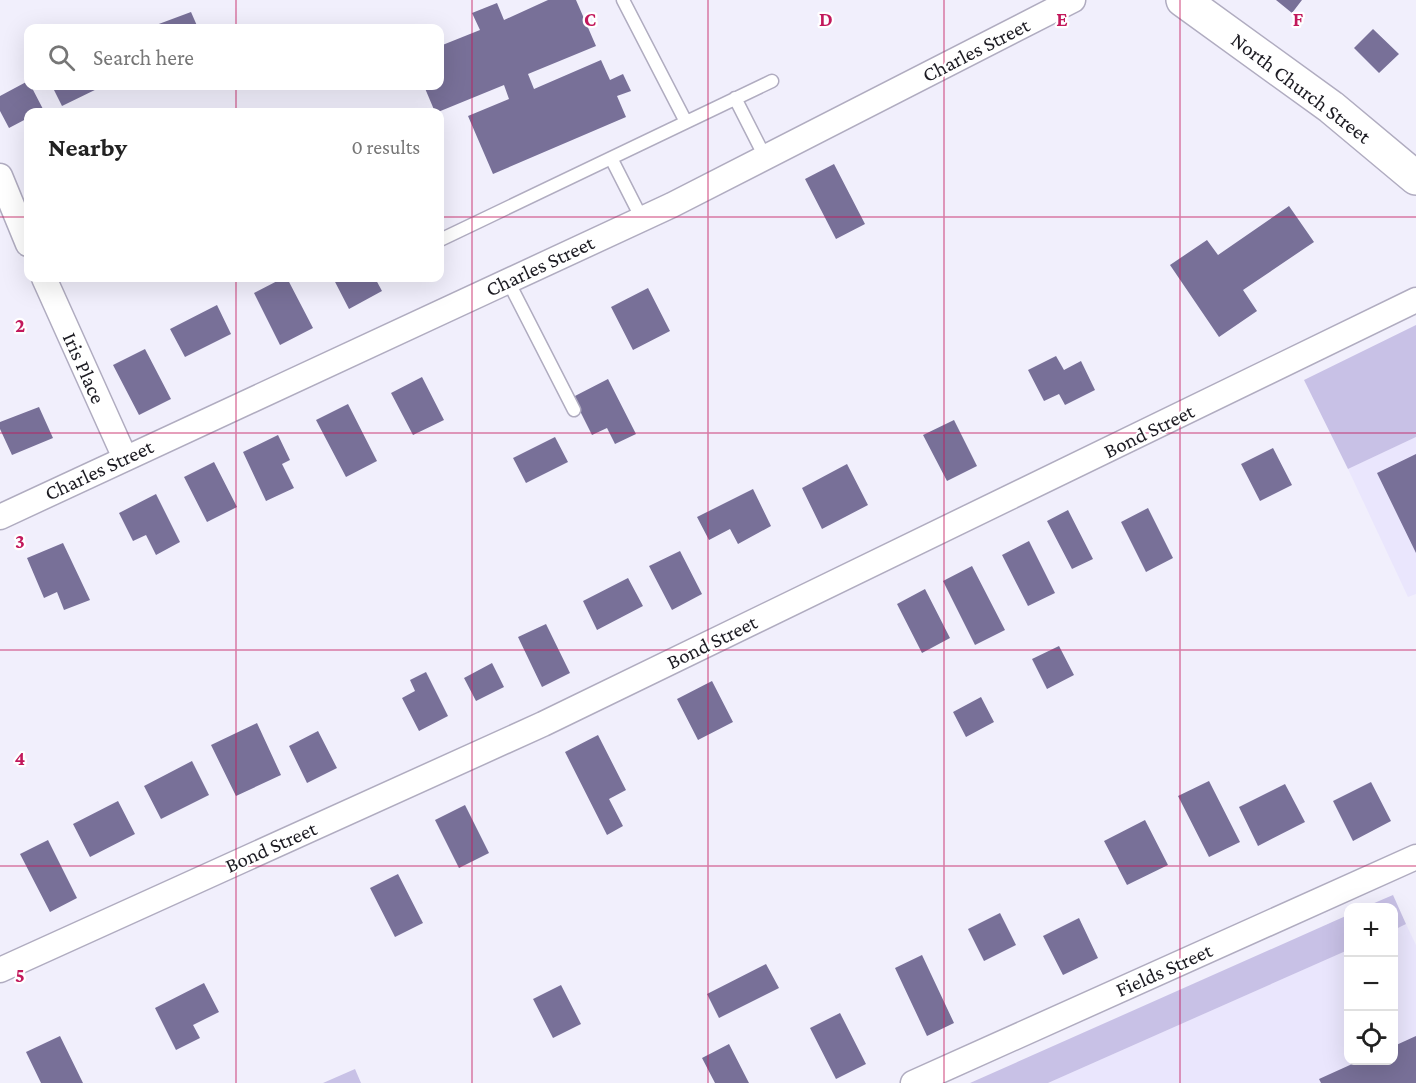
<!DOCTYPE html>
<meta charset="utf-8">
<style>
:root{--surface:#fff;--page:#f6f6f6;--text:#222;--muted:#767676;--line:#e0e0e0}
body{margin:0;font-family:"Crimson Pro",serif;background:var(--page);color:var(--text)}
.controls{position:absolute;right:18px;bottom:18px;display:grid;overflow:hidden;border-radius:12px;box-shadow:0 6px 24px #0002}
.controls button{width:54px;height:54px;display:grid;place-items:center;padding:0;border:0;border-bottom:2px solid var(--line);background:var(--surface);color:var(--text);font:30px sans-serif}
.list{margin:0;padding:0;list-style:none}
h2{display:flex;justify-content:space-between;align-items:center;height:78px;margin:0;padding:0 24px;font-size:26px}
h2 small{font-size:20px;font-weight:400;color:var(--muted)}
.icon{flex:none;width:33px;height:33px;fill:none;stroke:currentColor;stroke-width:2;stroke-linecap:round;stroke-linejoin:round}
.map{position:relative;flex:none;width:1416px;height:1083px;overflow:hidden}
.search{position:absolute;background:var(--surface);box-shadow:0 6px 24px #0002;left:24px;top:24px;width:420px;height:66px;display:flex;align-items:center;gap:15px;box-sizing:border-box;padding:0 21px;border-radius:12px;color:var(--muted);font-size:22px}
.panel{position:absolute;background:var(--surface);box-shadow:0 6px 24px #0002;left:24px;top:108px;width:420px;height:174px;border-radius:12px}
.map>svg:first-child{display:block}
.built{fill:#eae6fd}
.green{fill:#c8c1e6}
.building{fill:#787098}
.lines{fill:none;stroke-linecap:round;stroke-linejoin:round}
.service-casing{stroke:#b0acc0;stroke-width:15}
.minor-casing{stroke:#b0acc0;stroke-width:27}
.secondary-casing{stroke:#b0acc0;stroke-width:36}
.service{stroke:#fff;stroke-width:12}
.minor{stroke:#fff;stroke-width:24}
.secondary{stroke:#fff;stroke-width:33}
.grid{fill:none;stroke:#c2185b;stroke-width:1.5;stroke-opacity:0.55}
.labels{text-anchor:middle;stroke-width:4.5;stroke-linejoin:round;paint-order:stroke}
.street-label{font-size:21px;fill:#1c1b22;stroke:#fff}
.grid-label{font-size:20px;text-anchor:middle;font-weight:bold;fill:#c2185b;stroke:#fff;stroke-width:4.5;stroke-linejoin:round;paint-order:stroke}
</style>
<div class="map">
<svg width="1416" height="1083" viewBox="0 0 1416 1083">
<rect width="100%" height="100%" fill="#f1effc"/>
<path class="built" d="M1416 437V594L1408 597 1348 469Z
M1406 924 1416 945V1083H1048L1348 950V1060H1394V930Z"/>
<path class="green" d="M1416 325V437L1348 469 1304 380Z
M1393 895 1406 924 1394 930V908L1365 907Z
M1348 915V950L1048 1083H970Z
M355 1069 361 1083H323Z"/>
<path class="building" d="M548 0H576L596 46 528 74 534 89 601 60 610 80 623 74 631 91 617 96 626 117 493 174 468 116 509 99 504 85 438 112H435L424 86H440V46L480 30 472 13 497 3 504 20Z
M1276 0H1302L1292 13Z
M191 12 198 28H148Z
M1373 29 1399 54 1379 73 1354 48Z
M28 81V86H31L44 111 40 112H28V118L9 128 0 111V96Z
M52 86H103L62 106Z
M834 164 865 224 836 239 805 179Z
M1289 206 1314 242 1243 290 1257 311 1219 337 1170 265 1207 240 1218 255Z
M283 278H287L313 328 280 345 254 293Z
M333 278H375L382 291 349 309Z
M648 288 670 331 633 350 611 307Z
M217 305 231 334 185 357 170 329Z
M145 349 171 399 139 415 113 365Z
M1056 356 1064 370 1081 361 1095 390 1065 405 1059 394 1044 401 1028 370Z
M422 377 444 420 413 435 391 393Z
M608 379 636 434 615 444 607 428 592 435 573 397Z
M348 404 377 461 346 477 316 420Z
M39 407 53 438 12 455 0 429V422Z
M954 420 977 466 947 481 923 435Z
M278 435 290 460 282 464 294 488 266 501 243 452Z
M555 437 568 462 526 483 513 458Z
M1273 448 1292 485 1260 501 1241 464Z
M1416 454V553L1377 473Z
M214 462 237 507 207 522 184 477Z
M847 464 868 505 822 529 802 488Z
M753 489 771 526 738 544 730 529 709 540 697 517Z
M156 494 180 542 156 555 146 535 133 541 119 513Z
M1148 508 1173 558 1146 572 1121 522Z
M1068 510 1093 559 1072 569 1047 521Z
M1029 541 1055 593 1028 606 1002 555Z
M63 543 90 600 64 610 57 592 44 598 27 558Z
M680 551 702 594 672 610 649 566Z
M972 566 1005 630 975 645 943 581Z
M628 578 643 606 597 630 583 601Z
M925 589 950 638 922 653 897 604Z
M546 624 570 673 542 687 518 637Z
M1059 646 1074 675 1047 689 1032 659Z
M492 663 504 687 476 701 464 678Z
M426 672 448 716 419 731 402 698 415 691 410 680Z
M712 681 733 722 698 740 677 699Z
M981 697 994 722 966 737 953 712Z
M257 723 281 775 236 796 211 745Z
M318 731 337 768 307 783 289 746Z
M598 735 626 790 609 799 623 826 607 835 565 752Z
M192 761 209 795 161 819 144 786Z
M1209 781 1240 842 1209 857 1178 796Z
M1371 782 1391 821 1353 841 1333 801Z
M1285 784 1305 822 1258 846 1239 807Z
M118 801 135 834 90 857 73 824Z
M465 805 489 853 459 868 435 820Z
M1145 820 1168 865 1127 885 1104 841Z
M48 840 77 898 50 912 20 854Z
M398 874 423 923 395 937 370 888Z
M1000 913 1016 945 984 961 968 929Z
M1079 918 1098 958 1063 975 1043 936Z
M922 955 954 1023 927 1036 895 968Z
M766 964 779 988 719 1018 707 994Z
M204 983 219 1012 193 1025 200 1038 176 1050 155 1008Z
M561 985 581 1024 553 1038 533 999Z
M840 1013 866 1064 836 1079 810 1028Z
M60 1036 83 1083H41L26 1052Z
M1416 1036V1083H1321L1319 1079 1361 1060H1394V1046Z
M729 1044 749 1083H715L702 1058Z"/>
<g class="lines">
<g class="service-casing">
<path id="service" d="M623 0 686 122
M735 98 765 157
M611 158 642 219
M440 240 772 81
M508 281 574 410"/>
</g>
<g class="minor-casing">
<path id="minor" d="M0 176 28 244
M44 278 125 458
M0 517 672 205 1073 0
M0 970 543 724 1416 300
M913 1083 1416 857"/>
</g>
<g class="secondary-casing">
<path id="secondary" d="M1183 0 1331 107 1416 178"/>
</g>
<use href="#service" class="service"/>
<use href="#minor" class="minor"/>
<use href="#secondary" class="secondary"/>
</g>
<path class="grid" d="M236 0V28M472 0V1083M708 0V1083M944 0V1083M1180 0V1083M236 86V112M0 217H28M440 217H1416M236 278V1083M0 433H1416M0 650H1416M0 866H1416"/>
<g class="labels">
<g class="street-label">
<text transform="translate(976 50) rotate(-27)" y="7">Charles Street</text>
<text transform="translate(1301 88) rotate(37)" y="7">North Church Street</text>
<text transform="translate(540 266) rotate(-25)" y="7">Charles Street</text>
<text transform="translate(84 368) rotate(66)" y="7">Iris Place</text>
<text transform="translate(1149 431) rotate(-26)" y="7">Bond Street</text>
<text transform="translate(99 470) rotate(-25)" y="7">Charles Street</text>
<text transform="translate(712 642) rotate(-26)" y="7">Bond Street</text>
<text transform="translate(271 847) rotate(-24)" y="7">Bond Street</text>
<text transform="translate(1164 970) rotate(-24)" y="7">Fields Street</text>
</g>
</g>
<g class="grid-label">
<text x="590" y="26">C</text>
<text x="826" y="26">D</text>
<text x="1062" y="26">E</text>
<text x="1298" y="26">F</text>
<text x="20" y="332">2</text>
<text x="20" y="548">3</text>
<text x="20" y="765">4</text>
<text x="20" y="982">5</text>
</g>
</svg>
<div class="controls">
<button>+</button>
<button>−</button>
<button><svg class="icon" aria-label="locate" viewBox="0 0 24 24"><circle cx="12" cy="12" r="6"/><path d="M12 2v4M12 18v4M2 12h4M18 12h4"/></svg></button>
</div>
<div class="search"><svg class="icon" aria-label="search" viewBox="0 0 24 24"><circle cx="10" cy="10" r="6"/><path d="M15 15l6 6"/></svg>Search here</div>
<section class="panel">
<h2>Nearby<small>0 results</small></h2>
<ul class="list">
</ul>
</section>
</div>
